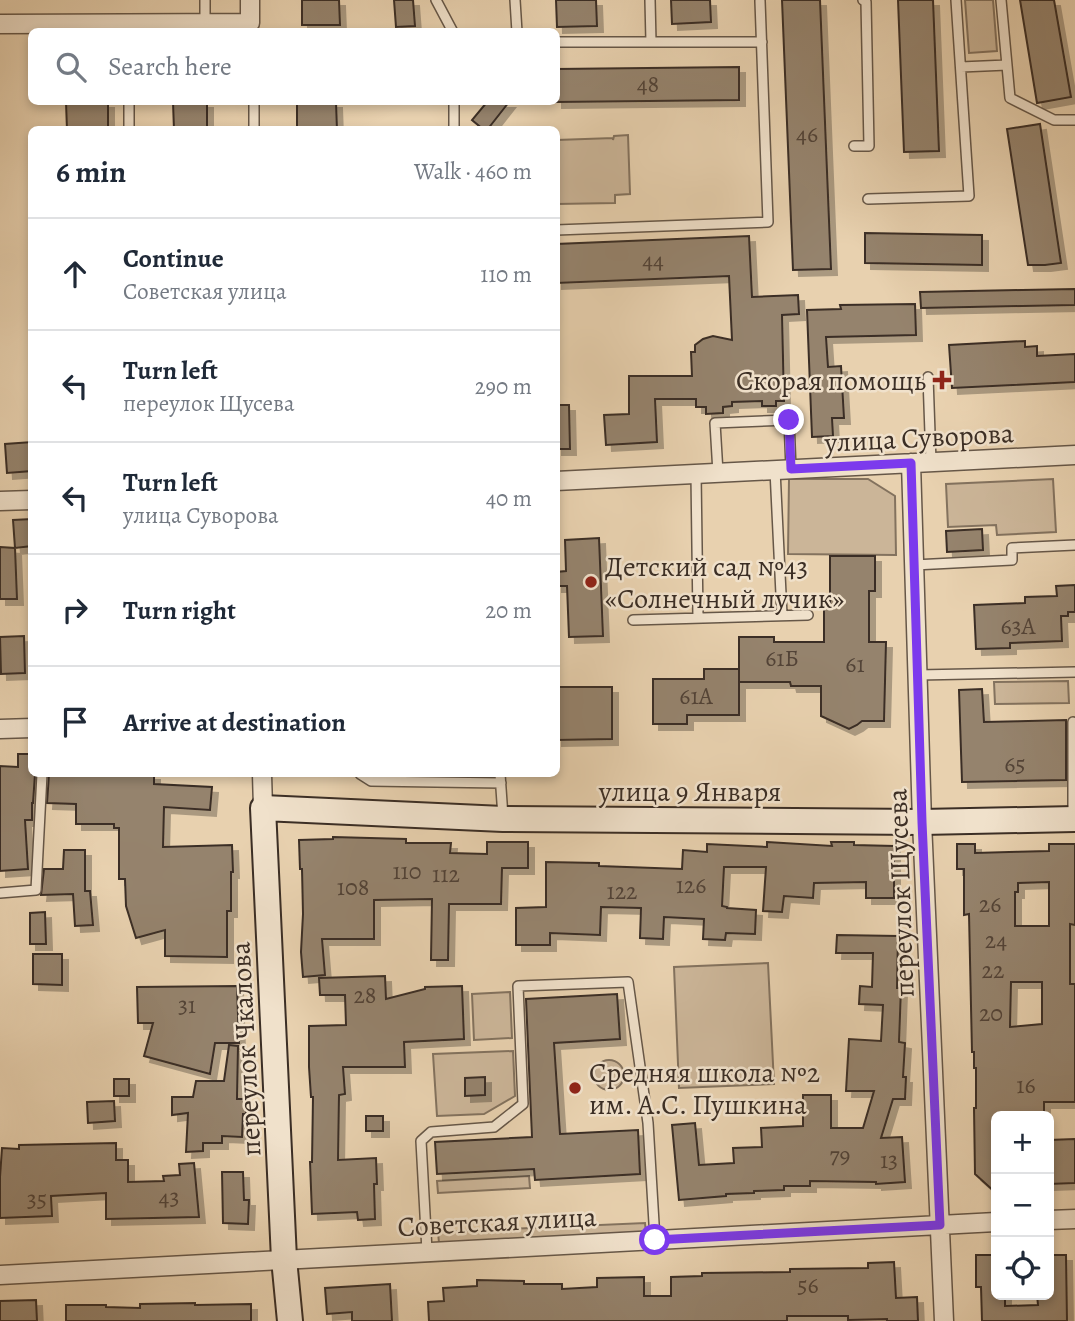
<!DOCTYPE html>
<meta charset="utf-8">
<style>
:root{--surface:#fff;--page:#f6f6f7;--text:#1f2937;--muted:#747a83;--line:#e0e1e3}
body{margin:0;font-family:Alegreya,serif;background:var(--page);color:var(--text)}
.controls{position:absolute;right:21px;bottom:21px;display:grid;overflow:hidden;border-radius:10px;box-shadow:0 4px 10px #0003}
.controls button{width:63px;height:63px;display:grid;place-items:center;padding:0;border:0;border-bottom:2px solid var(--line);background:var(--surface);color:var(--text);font:35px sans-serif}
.stop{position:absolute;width:21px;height:21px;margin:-16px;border:5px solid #7c3aed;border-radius:50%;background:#fff}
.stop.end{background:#7c3aed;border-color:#fff;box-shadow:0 2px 7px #0008}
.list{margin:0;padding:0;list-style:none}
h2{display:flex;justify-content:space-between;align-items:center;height:91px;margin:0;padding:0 28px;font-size:30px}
h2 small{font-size:23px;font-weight:400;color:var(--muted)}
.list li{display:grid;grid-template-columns:46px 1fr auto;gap:21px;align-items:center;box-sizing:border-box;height:112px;padding:0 28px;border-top:2px solid var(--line)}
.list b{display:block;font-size:26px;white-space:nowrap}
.list p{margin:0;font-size:23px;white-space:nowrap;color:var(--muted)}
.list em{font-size:23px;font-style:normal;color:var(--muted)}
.icon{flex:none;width:38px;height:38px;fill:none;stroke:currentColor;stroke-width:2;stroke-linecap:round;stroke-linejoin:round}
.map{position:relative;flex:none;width:1075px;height:1321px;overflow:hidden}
.search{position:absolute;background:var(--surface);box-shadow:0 4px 10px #0003;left:28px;top:28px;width:532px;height:77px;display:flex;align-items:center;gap:18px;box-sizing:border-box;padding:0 24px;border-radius:10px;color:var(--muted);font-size:26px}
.panel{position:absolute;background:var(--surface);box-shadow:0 4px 10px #0003;left:28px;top:126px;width:532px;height:651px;border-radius:10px}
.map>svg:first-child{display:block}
.green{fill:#cbb598;stroke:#83725e;stroke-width:2}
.building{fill:#95836d;stroke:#3b2e25;stroke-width:2;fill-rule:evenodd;filter:url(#shadow)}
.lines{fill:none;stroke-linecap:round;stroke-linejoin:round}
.lane-casing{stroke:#665748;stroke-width:12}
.street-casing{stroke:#665748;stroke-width:21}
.secondary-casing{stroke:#3b2e25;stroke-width:28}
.lane{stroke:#f0e1cb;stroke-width:9}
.street{stroke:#f0e1cb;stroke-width:18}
.secondary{stroke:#f0e1cb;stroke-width:24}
.route{stroke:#7c3aed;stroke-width:9}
.poi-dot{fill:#8f2418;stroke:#f0e1cb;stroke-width:2.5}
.labels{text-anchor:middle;stroke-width:5;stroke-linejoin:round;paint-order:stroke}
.number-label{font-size:24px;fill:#524337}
.poi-label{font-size:28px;fill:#3b2e25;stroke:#f0e1cb;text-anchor:start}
.street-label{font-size:28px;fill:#3b2e25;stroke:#f0e1cb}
</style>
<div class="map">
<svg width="1075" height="1321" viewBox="0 0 1075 1321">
<defs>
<filter id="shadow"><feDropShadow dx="6" dy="6" stdDeviation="0" flood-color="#0004"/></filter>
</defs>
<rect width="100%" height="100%" fill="#e8d1af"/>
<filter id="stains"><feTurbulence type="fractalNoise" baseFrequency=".00286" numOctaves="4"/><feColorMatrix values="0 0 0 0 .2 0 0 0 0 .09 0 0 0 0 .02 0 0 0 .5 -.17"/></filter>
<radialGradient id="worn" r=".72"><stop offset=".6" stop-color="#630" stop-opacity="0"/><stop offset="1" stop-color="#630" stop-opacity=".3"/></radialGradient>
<path class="green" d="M965 0H993L997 51 969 53Z
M628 135 630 194 615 195V203L557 204V140L613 138V140L614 136Z
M789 479H868L895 496 896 555 788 554Z
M1053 479 1056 532 997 535 996 525 948 527 946 484Z
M1068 681 1069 703 995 704 994 682Z
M768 963 774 1084 679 1088 674 967Z
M510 992 512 1038 474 1040 472 994Z
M513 1051 515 1096 484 1114 437 1116 433 1054Z
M594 1075a15 15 0 1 1 30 0a15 15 0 1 1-30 0Z
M529 1176 530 1188 438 1193 437 1181Z
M645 1223 646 1233 439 1243 438 1232Z"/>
<path class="building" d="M302 0H339L340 25H302Z
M394 0H413L415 26 396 27Z
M556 0H596L597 26 557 27Z
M671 0H710L711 22 672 24Z
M782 0H820L831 269 793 270Z
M898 0H933L939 151 904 152Z
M1020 0H1054L1071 97 1037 103Z
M739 67V100L556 102V69Z
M66 102H108V130H67Z
M173 102H207V130H174Z
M297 102H336L337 130H297Z
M487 102H509L487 130H484L472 120Z
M1040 124 1061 263 1045 265H1028L1007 129Z
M865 233 982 235V265L865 263Z
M749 236 752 297 798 295 799 314 782 315 784 401H776V406H762V401L732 402V406L723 407V413L706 414V407H696V399H655L657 442 606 445 604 415 629 414V376H692L691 352H695V345L703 339 713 336 732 340 729 276 556 283V244Z
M1075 289V305L921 308 920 292Z
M915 304 916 335 826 337 828 367 841 366 844 418H832L833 436 812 437 807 310 841 309 840 305Z
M1025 341V347L1037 346V356L1075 354V382L952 388 949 345Z
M556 405H569L570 449H556Z
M32 442V471L7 473 5 444Z
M32 519V546L15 548 13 520Z
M982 529 983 550 947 552 946 531Z
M599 538 603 636 569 637 567 586H556V572L566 571 565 540Z
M0 547 15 548 17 599H0Z
M830 556H875V591H869V642H886L884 721H862L857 725 849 729 821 716V686H791L790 682H739V637H774V642H824V607H830Z
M1075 585V612H1068V616H1061L1062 641 1010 643V648L976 649 974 605 1025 603V597L1057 596 1056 586Z
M24 636 25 673 1 674 0 637Z
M704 669H739V715H687V724H653V679H704Z
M556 687H612V739L556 740Z
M982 689 984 722 1066 720V780L962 782 959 690Z
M18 754H32V774H35L33 803H32V820H25L28 869 0 871V766L18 767Z
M49 774 113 775V774H154V784L212 787 210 810 164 807 163 847 232 845 233 872H231V911H227V957L165 956V930L136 938 126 906 125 879H119V828H114V824H76V804L47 803Z
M333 837 406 839V843H451L450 853 487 854V842H528V868H502L501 904H449L448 960H431L432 899 374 900V939H322L325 975 303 977 301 952 303 914 302 869H300L299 840 333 839Z
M767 842 832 846 831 842H854V845L894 846V898H866V882L814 883 813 898 784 896 782 912 763 911 766 867H724L722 906 727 907V908L756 910 755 934 726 933 725 940 703 939 704 919 664 917 663 939 640 938 641 908 601 907 600 935 550 933V945H516V908L546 907V862L599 863V866L682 869 683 850 707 852V844L767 847Z
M957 844H975V853L1049 851V844H1075V925L1070 924V984H1075V1102H1044V1113L1007 1114V1116H996V1193L975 1174 974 1108H976V1068H974V1052H972L969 914 964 915V869H957ZM1049 882V926H1015V892H1018V883ZM1011 982H1042V1024L1010 1027Z
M64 850H85V891H90L93 925 75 926 73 894 41 895 44 869H63Z
M45 912 46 944H30V913Z
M837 935 898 936 897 988H901L899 1042 905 1043 903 1077H906L905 1099H893L881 1138 902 1137 905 1182 876 1184V1182L810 1181V1186H784V1190L754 1191V1193L726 1194V1196L679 1200 672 1125 695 1123 699 1165 734 1163 733 1148 762 1147 761 1128 803 1126V1095H831V1128H863L874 1091H846L849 1039 881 1041 883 1005 859 1004 860 986 872 987 873 953H836Z
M33 954H62V985L33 984Z
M385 976 386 999 425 989V987L462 986 464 1039 404 1042 405 1067H343L345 1094 339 1095 338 1160 376 1158 377 1184H374L375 1219 358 1220 357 1212 312 1214 310 1162H312L313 1097H311L309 1067V1026L346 1025 345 995H320L319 978Z
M237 986 239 1043H215L210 1074 144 1056 153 1023H138L137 987Z
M617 994 620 1039 554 1043 560 1134 638 1130 640 1174 535 1180 534 1169 437 1174 435 1142 532 1137 526 999Z
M229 1045 238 1046 237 1099H246V1114H243L242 1137 222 1136V1143H203V1151L186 1152 188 1113 172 1115V1097H193L196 1081H224Z
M485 1077V1095L465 1096V1078Z
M114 1079H129V1096H114Z
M114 1101 115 1121 88 1123 87 1102Z
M366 1116H383V1131H366Z
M1075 1139V1183L1049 1184V1140Z
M116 1143V1160H128V1182L164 1181 163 1176 180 1175 179 1164 194 1163 199 1217 106 1219V1193L51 1196 52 1216 0 1218V1177L2 1148 19 1149V1145Z
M222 1172H243L244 1200H249L248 1224 223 1223Z
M976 1255H996V1295H1005V1306L1038 1305 1037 1295H1049V1255H1066L1067 1321H982L981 1287H976Z
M894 1262 896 1298 917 1297 918 1321H887V1319L848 1320V1316H787V1321H429L428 1302 444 1301 443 1288 477 1286V1280L524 1281V1284H562V1289L597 1287V1278L644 1277V1296H671V1277L702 1276V1273L790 1272V1269L868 1268V1263Z
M390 1284 392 1321H352V1312L327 1314 325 1288Z
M36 1300 37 1321H0V1301Z
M195 1303V1305L251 1304V1321H66V1305H106V1307L140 1308V1304Z"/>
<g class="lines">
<g class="lane-casing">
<path id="lane" d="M436 0 453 32
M515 0 517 32
M650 0 651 42
M1001 0 1010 98 1054 120H1075
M205 23V0
M556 42H762
M961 67 1007 65
M129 102V130
M254 102V130
M454 102V130
M854 146H869L866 2 863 0
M868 199 969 196 956 0
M556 230 768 222 760 1
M928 377 931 462
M775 470 782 615
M718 473 715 423 789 420 791 469
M696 474 698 618
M914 565 1012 560V548L1075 545
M633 620 808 615
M918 675 1075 672
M360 774 371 781 501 783
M500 774 503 817
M1073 817V722
M0 893 36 890 42 774
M427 1251 421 1141 431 1132 494 1127 523 1104 518 986 628 982 648 1123 655 1240"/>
</g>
<g class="street-casing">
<path id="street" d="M0 24 250 23V0
M911 463 922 822 944 1321
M556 481 1075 455
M0 501 32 500
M0 729 32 728
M262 774 263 808
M1049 1220 1075 1219
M0 1275 996 1222"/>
</g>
<g class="secondary-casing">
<path id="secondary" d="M290 1321 284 1259 263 808 503 819 922 822 1075 819"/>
</g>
<use href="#lane" class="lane"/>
<use href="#street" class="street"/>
<use href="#secondary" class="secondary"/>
</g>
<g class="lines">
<path class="route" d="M655 1240 940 1225 922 822 911 463 791 469 789 420"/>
</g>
<g class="poi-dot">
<path d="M938.5 369.5h7v7h7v7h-7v7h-7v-7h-7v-7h7z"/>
<circle cx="591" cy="582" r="7"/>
<circle cx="575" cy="1088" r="7"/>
</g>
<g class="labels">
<g class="number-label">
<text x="648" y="92">48</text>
<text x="807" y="142">46</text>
<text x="653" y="268">44</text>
<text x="1018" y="634">63А</text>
<text x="782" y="666">61Б</text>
<text x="855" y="672">61</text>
<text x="696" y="704">61А</text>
<text x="1015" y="772">65</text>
<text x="407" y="879">110</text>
<text x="446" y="882">112</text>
<text x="691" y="893">126</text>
<text x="353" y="895">108</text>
<text x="622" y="899">122</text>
<text x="990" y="912">26</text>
<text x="996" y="948">24</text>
<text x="993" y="978">22</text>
<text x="365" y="1003">28</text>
<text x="187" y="1013">31</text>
<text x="991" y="1021">20</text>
<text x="1026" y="1093">16</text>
<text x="840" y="1163">79</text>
<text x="889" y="1168">13</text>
<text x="169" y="1205">43</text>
<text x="37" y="1207">35</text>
<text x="808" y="1293">56</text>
</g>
<g class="poi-label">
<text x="926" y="390" text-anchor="end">Скорая помощь</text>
<text x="605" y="576">Детский сад №43<tspan x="605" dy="32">«Солнечный лучик»</tspan></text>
<text x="589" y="1082">Средняя школа №2<tspan x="589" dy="32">им. А.С. Пушкина</tspan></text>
</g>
<g class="street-label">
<text transform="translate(919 437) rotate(-3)" y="10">улица Суворова</text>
<text x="690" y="801">улица 9 Января</text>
<text transform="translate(900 893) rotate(-92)" y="10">переулок Щусева</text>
<text transform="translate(245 1049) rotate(-93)" y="10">переулок Чкалова</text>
<text transform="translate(497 1221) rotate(-3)" y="10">Советская улица</text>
</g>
</g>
<rect width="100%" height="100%" filter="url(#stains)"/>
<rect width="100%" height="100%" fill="url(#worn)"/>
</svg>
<div class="controls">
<button>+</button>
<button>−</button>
<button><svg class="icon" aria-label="locate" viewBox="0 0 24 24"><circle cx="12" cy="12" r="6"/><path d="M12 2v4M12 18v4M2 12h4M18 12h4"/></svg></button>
</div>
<div class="stop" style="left:655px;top:1240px"></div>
<div class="stop end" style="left:789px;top:420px"></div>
<div class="search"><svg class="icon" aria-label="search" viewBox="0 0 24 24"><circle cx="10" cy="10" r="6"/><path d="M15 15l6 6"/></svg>Search here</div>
<section class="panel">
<h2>6 min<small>Walk · 460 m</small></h2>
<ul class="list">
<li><svg class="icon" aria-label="ahead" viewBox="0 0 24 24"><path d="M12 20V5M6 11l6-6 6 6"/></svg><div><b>Continue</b><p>Советская улица</p></div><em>110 m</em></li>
<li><svg class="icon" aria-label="left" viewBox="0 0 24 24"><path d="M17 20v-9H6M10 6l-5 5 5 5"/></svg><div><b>Turn left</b><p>переулок Щусева</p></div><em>290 m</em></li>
<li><svg class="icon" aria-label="left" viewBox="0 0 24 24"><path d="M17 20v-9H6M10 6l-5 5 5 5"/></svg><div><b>Turn left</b><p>улица Суворова</p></div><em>40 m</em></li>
<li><svg class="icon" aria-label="right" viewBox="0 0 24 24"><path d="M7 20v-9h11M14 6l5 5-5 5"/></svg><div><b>Turn right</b></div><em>20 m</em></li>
<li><svg class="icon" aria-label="arrive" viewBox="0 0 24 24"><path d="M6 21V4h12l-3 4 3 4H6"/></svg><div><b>Arrive at destination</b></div></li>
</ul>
</section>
</div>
